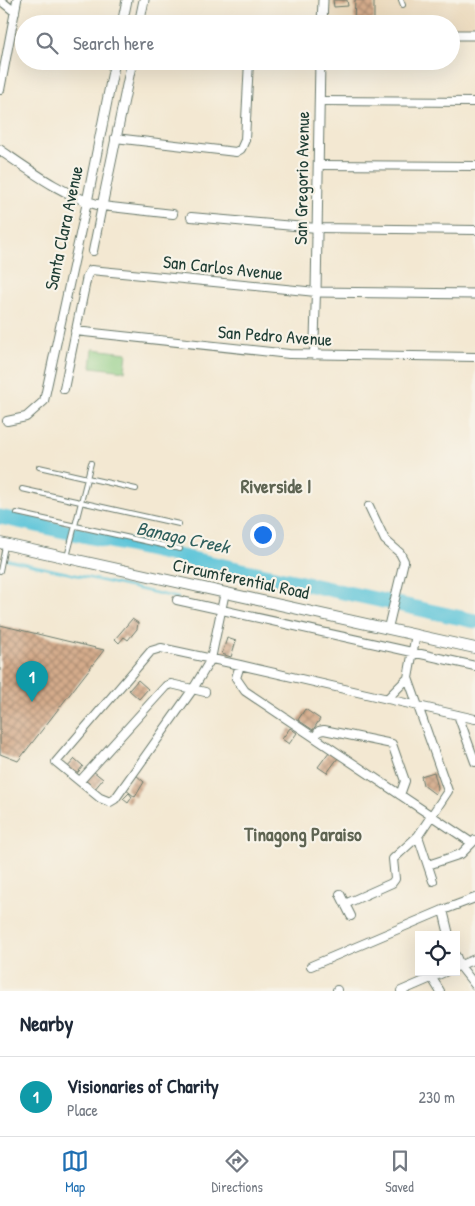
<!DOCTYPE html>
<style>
:root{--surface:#fff;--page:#f6f6f7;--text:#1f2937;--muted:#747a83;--line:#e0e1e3;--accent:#1f6fb2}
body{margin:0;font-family:"Patrick Hand",sans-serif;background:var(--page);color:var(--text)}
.controls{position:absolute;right:15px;bottom:15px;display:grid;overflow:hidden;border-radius:0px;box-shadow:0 5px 20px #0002}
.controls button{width:45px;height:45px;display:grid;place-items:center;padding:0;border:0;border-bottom:1px solid var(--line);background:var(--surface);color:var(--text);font:25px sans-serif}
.you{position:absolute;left:262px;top:534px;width:18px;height:18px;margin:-12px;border:4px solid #fff;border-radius:50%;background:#1a73e8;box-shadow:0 0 0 8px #1a73e833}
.badge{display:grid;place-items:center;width:32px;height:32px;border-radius:50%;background:var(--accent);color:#fff;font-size:16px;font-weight:700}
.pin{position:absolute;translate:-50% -41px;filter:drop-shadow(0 1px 2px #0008)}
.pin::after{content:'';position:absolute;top:26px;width:18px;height:15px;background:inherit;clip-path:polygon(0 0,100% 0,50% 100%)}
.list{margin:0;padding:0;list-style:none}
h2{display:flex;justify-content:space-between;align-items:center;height:65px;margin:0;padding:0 20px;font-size:21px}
h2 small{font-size:16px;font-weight:400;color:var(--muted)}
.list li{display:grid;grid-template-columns:32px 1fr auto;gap:15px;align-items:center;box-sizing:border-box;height:80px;padding:0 20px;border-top:1px solid var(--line)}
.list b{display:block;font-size:19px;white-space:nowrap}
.list p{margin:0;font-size:16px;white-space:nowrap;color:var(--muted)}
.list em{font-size:16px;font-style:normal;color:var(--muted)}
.icon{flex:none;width:28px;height:28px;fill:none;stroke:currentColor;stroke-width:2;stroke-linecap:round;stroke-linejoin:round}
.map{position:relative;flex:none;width:475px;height:991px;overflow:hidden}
.search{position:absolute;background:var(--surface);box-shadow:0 5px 20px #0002;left:15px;right:15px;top:15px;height:55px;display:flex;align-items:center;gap:12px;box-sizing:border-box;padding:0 18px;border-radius:28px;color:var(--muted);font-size:19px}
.sheet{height:145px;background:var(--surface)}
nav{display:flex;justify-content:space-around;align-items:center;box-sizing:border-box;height:70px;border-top:1px solid var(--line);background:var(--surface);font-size:14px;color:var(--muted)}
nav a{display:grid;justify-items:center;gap:2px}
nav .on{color:var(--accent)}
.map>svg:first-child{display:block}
.built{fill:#ead8ba}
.garden{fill:#8dcc83;stroke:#56845c}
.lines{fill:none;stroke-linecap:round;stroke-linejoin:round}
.stream{stroke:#5dc5d9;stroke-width:2.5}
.river{stroke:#5dc5d9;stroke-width:15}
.building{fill:url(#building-cross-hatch)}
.service-casing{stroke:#69796b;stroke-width:6}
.minor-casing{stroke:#69796b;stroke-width:10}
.tertiary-casing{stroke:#69796b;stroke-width:11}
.secondary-casing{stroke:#69796b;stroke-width:12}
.service{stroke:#fff;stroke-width:4}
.minor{stroke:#fff;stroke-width:8}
.tertiary{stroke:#fff;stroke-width:9}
.secondary{stroke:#fff;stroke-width:10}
.labels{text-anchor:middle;stroke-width:4.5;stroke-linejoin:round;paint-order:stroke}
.street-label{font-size:18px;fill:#1f3d34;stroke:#f7f3e8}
.neighbourhood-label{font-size:19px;font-weight:bold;fill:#5e6452;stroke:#f7f3e8}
.water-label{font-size:19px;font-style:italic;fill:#2e5f5d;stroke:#f7f3e8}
</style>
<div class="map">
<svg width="475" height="991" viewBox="0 0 475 991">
<defs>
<pattern id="building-cross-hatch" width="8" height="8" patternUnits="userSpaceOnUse" patternTransform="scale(1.25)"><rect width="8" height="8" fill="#d4ab8b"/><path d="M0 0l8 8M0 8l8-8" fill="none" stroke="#ab8c72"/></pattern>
</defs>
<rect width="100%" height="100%" fill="#f7f3e8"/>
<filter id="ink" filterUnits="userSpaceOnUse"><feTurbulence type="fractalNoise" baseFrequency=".02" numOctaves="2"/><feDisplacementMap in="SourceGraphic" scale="10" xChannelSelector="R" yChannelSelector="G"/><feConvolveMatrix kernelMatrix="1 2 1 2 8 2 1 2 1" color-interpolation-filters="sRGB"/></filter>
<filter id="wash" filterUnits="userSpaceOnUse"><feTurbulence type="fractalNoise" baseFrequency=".0096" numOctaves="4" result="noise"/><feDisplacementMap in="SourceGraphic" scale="20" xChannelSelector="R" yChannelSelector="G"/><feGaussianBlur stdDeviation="1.12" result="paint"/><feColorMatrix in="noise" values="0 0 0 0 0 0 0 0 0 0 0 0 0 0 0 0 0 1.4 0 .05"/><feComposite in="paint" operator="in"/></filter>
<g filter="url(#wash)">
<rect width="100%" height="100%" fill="#f3e8d2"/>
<path class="built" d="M329 0H475V27H451V24H328Z"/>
<path class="garden" d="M93 349 127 353 125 371 91 367Z"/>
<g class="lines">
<path class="stream" d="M5 559 178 598"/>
<path class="river" d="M0 517 475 621"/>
</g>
<g id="blocks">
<path class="building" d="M333 0H347L348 6 334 7Z
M355 0H374V20H354Z
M132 619 138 623 137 629 128 640 124 637 119 643 115 639Z
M0 625 104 650 18 761 0 754Z
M227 638 236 641 231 657 222 654Z
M138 680 148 689 139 699 129 690Z
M305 709 320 719 313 730 298 720Z
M290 728 297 733 289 744 282 739Z
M329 752 338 758 327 773 318 767Z
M75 759 83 766 75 776 66 769Z
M93 771 103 779 94 790 84 782Z
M434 772 438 788 435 794 423 785 421 776Z
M135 774 144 782 135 797 125 789Z
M129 793 132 797 128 803 123 799Z"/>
</g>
</g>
<g filter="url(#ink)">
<use href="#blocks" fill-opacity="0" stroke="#69796b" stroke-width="1"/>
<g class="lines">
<g class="service-casing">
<path id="service" d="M401 0 403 5
M39 467 136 489
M22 489 179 524
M17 513 180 549
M67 557 91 463
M0 571 5 546"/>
</g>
<g class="minor-casing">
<path id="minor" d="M0 0 15 12
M0 90 17 0
M320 101 475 102
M115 138 236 152 241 149 245 140 249 61
M318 165 475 166
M191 217 317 228 475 230
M93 251 102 206 173 214
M75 331 289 354 475 357
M64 389 87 276 91 270 316 292 314 355
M7 421 26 417 44 401 87 202
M369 506 385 540 400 553 404 561 388 628
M225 592 211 659 193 689 115 799 110 802 100 798 56 762 151 651 161 648 240 665 475 719
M177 600 475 666
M240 665 236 678 245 691 472 843 475 840
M387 699 408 678
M458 715 475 762
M315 737 319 731 324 730 392 744 405 781 400 795
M80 781 166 686 171 684 205 692
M418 836 433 881
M428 865 461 854 472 843
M340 894 351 916
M345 904 392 883 395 879 393 859 418 836 448 791 408 678 416 634
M449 935 443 910 475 898
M456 956 460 966 475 985
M311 966 443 910
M456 967 475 959
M432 978 440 991
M337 991V990
M401 991 445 972"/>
</g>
<g class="tertiary-casing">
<path id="tertiary" d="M122 24 127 0
M139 24 144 0
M322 24 323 0
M451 35H475
M320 61 316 292 475 294
M0 150C32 172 64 196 102 206L132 61
M87 202 115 61"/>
</g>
<g class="secondary-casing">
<path id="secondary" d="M0 543 475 648"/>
</g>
<use href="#service" class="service"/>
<use href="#minor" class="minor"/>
<use href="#tertiary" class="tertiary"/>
<use href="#secondary" class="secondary"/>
</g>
</g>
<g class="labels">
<g class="street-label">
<text transform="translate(302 178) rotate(-89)" y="6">San Gregorio Avenue</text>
<text transform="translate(64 228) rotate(-78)" y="6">Santa Clara Avenue</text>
<text transform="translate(223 268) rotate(6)" y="6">San Carlos Avenue</text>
<text transform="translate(275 336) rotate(4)" y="6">San Pedro Avenue</text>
<text transform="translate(241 579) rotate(12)" y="6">Circumferential Road</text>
</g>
<g class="neighbourhood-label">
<text x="276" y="493">Riverside I</text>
<text x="303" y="841">Tinagong Paraiso</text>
</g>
<g class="water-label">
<text transform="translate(183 537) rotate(12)" y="7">Banago Creek</text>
</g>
</g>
</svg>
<div class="controls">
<button><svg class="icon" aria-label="locate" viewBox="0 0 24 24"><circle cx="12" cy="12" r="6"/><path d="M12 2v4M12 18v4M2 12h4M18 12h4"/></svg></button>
</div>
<div class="you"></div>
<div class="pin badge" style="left:32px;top:702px;background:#0f9aa8">1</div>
<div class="search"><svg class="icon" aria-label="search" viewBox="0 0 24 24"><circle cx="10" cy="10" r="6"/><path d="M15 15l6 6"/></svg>Search here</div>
</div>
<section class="sheet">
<h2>Nearby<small></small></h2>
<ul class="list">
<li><span class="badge" style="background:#0f9aa8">1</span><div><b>Visionaries of Charity</b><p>Place</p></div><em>230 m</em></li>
</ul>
</section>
<nav>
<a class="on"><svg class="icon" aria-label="map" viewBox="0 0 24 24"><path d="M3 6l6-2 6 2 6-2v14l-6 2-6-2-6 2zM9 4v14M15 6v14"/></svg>Map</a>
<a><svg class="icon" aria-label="directions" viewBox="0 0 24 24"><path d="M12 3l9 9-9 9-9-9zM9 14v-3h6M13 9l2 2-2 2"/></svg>Directions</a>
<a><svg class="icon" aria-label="saved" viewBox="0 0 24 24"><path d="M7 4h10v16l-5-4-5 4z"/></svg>Saved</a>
</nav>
